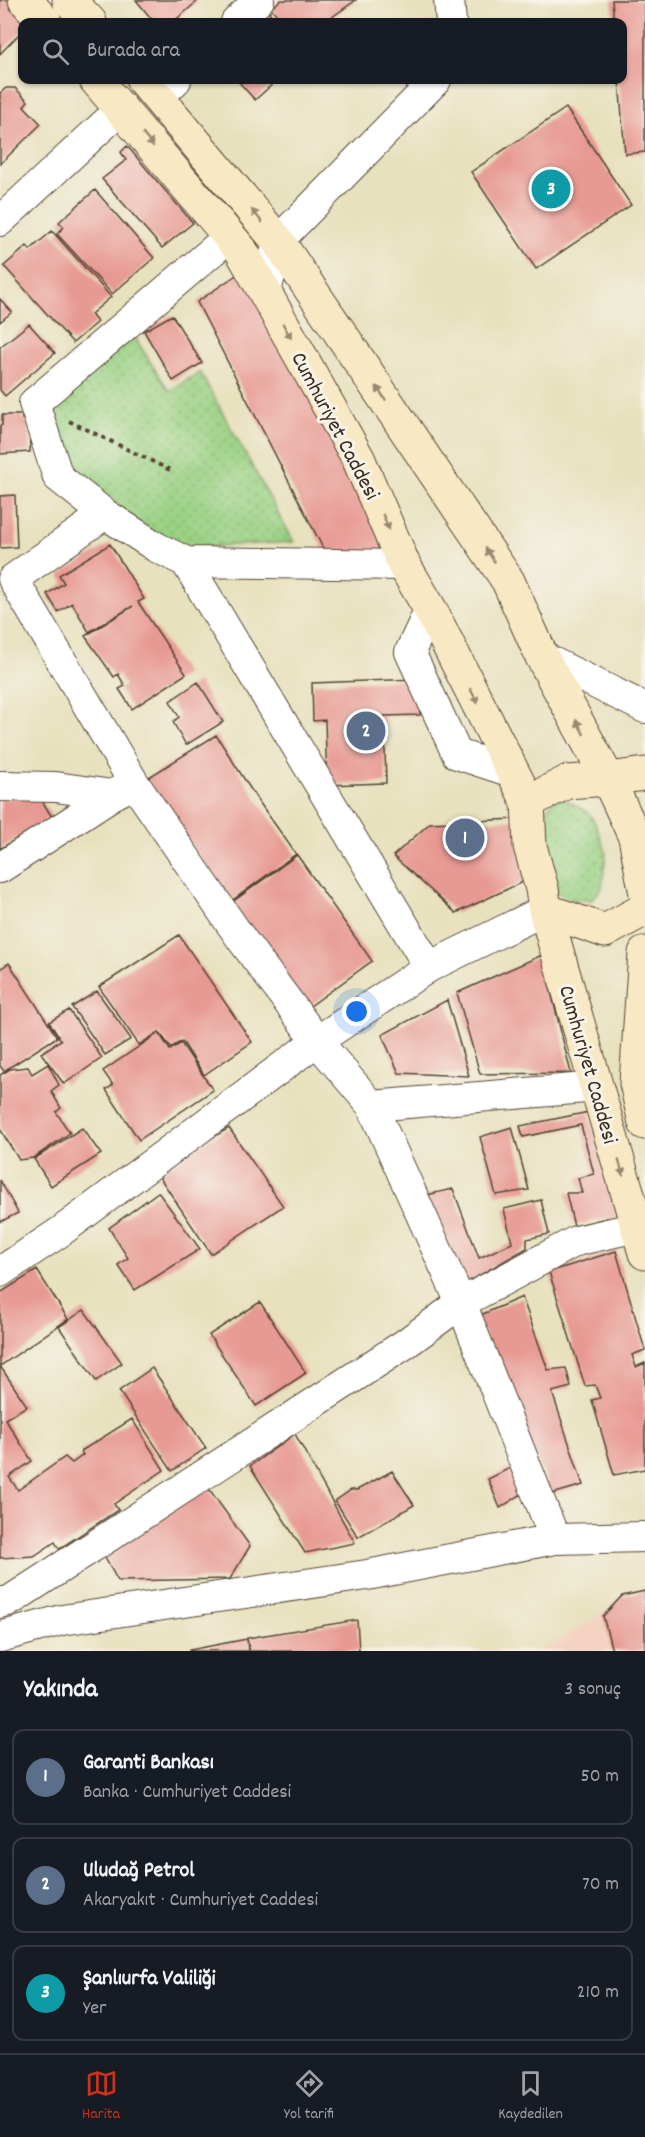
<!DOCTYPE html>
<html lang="tr">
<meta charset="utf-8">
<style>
:root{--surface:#171b24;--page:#242831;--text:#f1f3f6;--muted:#9ea1a6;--line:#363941;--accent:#c8321e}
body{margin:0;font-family:Dekko,sans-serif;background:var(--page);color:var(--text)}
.you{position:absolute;left:357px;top:1012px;width:21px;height:21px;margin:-15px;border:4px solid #fff;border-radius:50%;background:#1a73e8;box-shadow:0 0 0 9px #1a73e833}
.badge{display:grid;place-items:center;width:39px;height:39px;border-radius:50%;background:var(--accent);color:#fff;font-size:20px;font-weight:700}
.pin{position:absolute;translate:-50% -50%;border:3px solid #fff;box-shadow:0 2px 6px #0006}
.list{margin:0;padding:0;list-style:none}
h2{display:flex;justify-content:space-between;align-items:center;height:78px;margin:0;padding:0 24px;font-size:26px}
h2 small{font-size:20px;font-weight:400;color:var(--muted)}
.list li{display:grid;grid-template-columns:39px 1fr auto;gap:18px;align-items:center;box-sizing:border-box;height:96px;margin:0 12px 12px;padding:0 12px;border:2px solid var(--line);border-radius:12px}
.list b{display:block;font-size:22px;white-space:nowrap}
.list p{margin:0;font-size:20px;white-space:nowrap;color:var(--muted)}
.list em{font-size:20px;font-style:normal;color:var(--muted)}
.icon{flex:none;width:33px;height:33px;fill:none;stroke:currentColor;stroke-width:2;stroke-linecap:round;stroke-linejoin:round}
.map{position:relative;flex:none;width:645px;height:1651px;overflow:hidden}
.search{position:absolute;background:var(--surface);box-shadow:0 2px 4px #0004;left:18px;right:18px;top:18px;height:66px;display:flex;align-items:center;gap:15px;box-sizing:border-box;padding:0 21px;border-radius:12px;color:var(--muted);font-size:22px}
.sheet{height:402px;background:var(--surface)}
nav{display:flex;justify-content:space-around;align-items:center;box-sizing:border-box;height:84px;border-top:2px solid var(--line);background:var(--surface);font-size:16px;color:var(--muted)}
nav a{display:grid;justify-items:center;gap:3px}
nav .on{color:var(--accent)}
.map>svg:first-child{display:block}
.built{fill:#f5d3c2}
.green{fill:url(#green-dots);stroke:#6a7e50;stroke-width:1.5}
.building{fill:#e79a93}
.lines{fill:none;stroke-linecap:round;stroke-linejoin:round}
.minor-casing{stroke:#554536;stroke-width:32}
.secondary-casing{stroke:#554536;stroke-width:35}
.path{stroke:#554536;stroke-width:4;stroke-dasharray:4.5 4.5;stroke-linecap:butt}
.minor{stroke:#fff;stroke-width:30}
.secondary{stroke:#f8e8c3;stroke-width:33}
.oneway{fill:#9a8970}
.labels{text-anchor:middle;stroke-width:6;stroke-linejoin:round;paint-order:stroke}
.street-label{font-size:22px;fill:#3b2a1e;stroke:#f7f3e8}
</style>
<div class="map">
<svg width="645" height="1651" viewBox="0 0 645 1651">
<defs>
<pattern id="green-dots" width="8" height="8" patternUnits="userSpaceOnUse" patternTransform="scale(1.5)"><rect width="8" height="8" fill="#9ad183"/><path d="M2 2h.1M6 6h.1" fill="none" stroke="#7faa6b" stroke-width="1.8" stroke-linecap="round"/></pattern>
</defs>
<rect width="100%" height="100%" fill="#f7f3e8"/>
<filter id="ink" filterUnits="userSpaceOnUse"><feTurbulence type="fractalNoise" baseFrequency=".0167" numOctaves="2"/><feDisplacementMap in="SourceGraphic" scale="12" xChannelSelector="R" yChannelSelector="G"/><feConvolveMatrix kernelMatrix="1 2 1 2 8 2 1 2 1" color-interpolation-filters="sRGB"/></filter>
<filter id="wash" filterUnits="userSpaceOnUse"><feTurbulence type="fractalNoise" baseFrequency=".008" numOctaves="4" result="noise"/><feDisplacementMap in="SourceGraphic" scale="24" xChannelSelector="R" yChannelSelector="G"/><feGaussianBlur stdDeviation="1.35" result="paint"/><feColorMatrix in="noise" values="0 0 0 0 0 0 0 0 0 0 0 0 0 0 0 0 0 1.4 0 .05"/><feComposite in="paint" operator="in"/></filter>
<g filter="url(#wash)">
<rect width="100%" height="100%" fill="#e7e1be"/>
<path class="built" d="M645 1587V1651H539L545 1648Z"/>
<path class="green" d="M133 335 169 391 200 372 294 542 177 548 89 488 63 450 55 407Z
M560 797 588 812 595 823 606 852 602 888 591 900C582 900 570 901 563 896 541 880 544 838 543 814L551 804Z"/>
<g id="blocks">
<path class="building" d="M0 0H18L31 22H22V31L0 54Z
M136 0H199L173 22H154Z
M281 0H356L325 22H283L271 8Z
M612 0H645V152L625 154 619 80H622V22H614Z
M268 11 277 22H255Z
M237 80H277L255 100Z
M6 88H15L28 101 24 106 41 124 0 164V93Z
M566 108 631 205 536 269 471 172Z
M127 146 193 223 162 248 102 179 126 160 121 152Z
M95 190 154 258 112 294 57 234 64 227 59 222Z
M52 231 111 297 91 314 97 322 73 343 4 266 27 246 30 250Z
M248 267 395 552 326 554 197 302Z
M0 299 12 312 0 322Z
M172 315 202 363 173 381 144 331Z
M29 324 55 353 5 396 0 390V347Z
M2 415H22V419H29L30 452 0 454V426L2 425Z
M15 495 17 547 0 548V496Z
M110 544 144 599 138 602 186 674 132 709 119 689 125 686 118 674 114 677 85 636 133 606 89 632 72 603 58 612 47 594 64 583 59 575Z
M418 679 420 715 384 716 386 783 327 785 325 720 313 721 312 683Z
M198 682 223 722 186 745 173 722 179 717 170 701Z
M216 735 257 799 296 854 230 902 146 779Z
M39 796 52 817 0 849V799Z
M518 819 529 879 456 913 393 856 430 823Z
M297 855 372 961 306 1009 231 903Z
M179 935 252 1042 204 1075 182 1041 171 1048 159 1032 139 1045 99 987Z
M542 955 571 1073 480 1074 457 993Z
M9 963 57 1037 4 1071 0 1066V969Z
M97 991 131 1039 105 1055 72 1007Z
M447 1000 469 1076 399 1073 382 1035Z
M69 1010 102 1058 64 1084 41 1053 61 1040 49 1022Z
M159 1033 170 1050 181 1043 213 1090 139 1140 106 1090 113 1085 103 1071Z
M48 1064 59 1085 51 1091 61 1108 56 1112 70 1133 33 1158 19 1160 0 1129V1075L10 1069 28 1067 32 1074Z
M589 1112 618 1220 608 1222 607 1218 574 1226 566 1193H582L578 1178 594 1174 581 1125 523 1137 520 1126Z
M512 1127 529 1190 496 1195 480 1137Z
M82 1128 101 1154 51 1186 34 1159Z
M229 1128 283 1206 211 1254 158 1175 204 1142Z
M0 1180 18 1213 0 1222Z
M453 1189 479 1258 512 1243 504 1209 541 1200 549 1234 527 1239V1248L459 1287 422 1196Z
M158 1192 200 1249 135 1290 118 1265 128 1258 109 1228Z
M616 1251 645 1350 632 1355 636 1367 645 1363V1469L614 1475 592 1400 600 1398 595 1385 585 1386 549 1272Z
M37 1270 68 1319 0 1366V1293Z
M522 1297 548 1370 566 1368 571 1387 552 1392 583 1485 552 1494 476 1317Z
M260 1302 306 1373 256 1406 209 1335Z
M84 1310 122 1363 96 1381 59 1327Z
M0 1366 27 1406 5 1419 32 1461 9 1477 18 1490 65 1457 72 1463 83 1455 81 1451 132 1419 164 1470 114 1504 118 1510 59 1549 55 1542 34 1556 0 1558Z
M152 1368 206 1448 172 1471 119 1391Z
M295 1434 355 1543 305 1553 250 1466Z
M516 1465 528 1490 500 1508 488 1479Z
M392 1471 414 1505 358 1537 335 1501 351 1490H357Z
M204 1482 250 1546 230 1579 118 1581 100 1549Z
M645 1591V1651H612L603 1616 622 1596Z
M357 1620 359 1651H249L247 1638Z
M247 1639 248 1651H189V1650Z"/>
</g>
</g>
<g filter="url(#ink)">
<use href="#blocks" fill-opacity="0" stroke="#554536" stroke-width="1.5"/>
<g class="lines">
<g class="minor-casing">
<path id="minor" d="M449 0 451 22
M236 22 259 0
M158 97 176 80
M0 221 122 108
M266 293 278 241 436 80
M105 514 58 477 34 403 230 236
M186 562 429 967
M404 565 186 562 156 547 105 514 13 579 134 783 240 937 317 1041 372 1106 461 1303 555 1539
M430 609 410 652 457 754 512 772
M542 657 645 708
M0 786 56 787 112 795 134 783
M0 868 112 795
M372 1106 597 1087
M0 1272 60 1232 317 1041 429 967 545 910
M0 1603 11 1600 405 1344 461 1303 576 1241 637 1227
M0 1637 62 1620 367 1575 555 1539 645 1537"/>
</g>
<g class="secondary-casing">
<path id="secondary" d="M25 0 45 22
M69 0 90 22
M96 80 241 250 358 458 404 565 430 609 528 802
M143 80 278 241 508 581 542 657 608 779 645 774
M645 889 635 837 608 779 567 782 528 802 530 846 542 889 545 910 645 1253
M545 910 605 931 645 909
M645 953 636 1083 645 1123"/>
</g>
<path class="path" d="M69 421 170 470"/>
<use href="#minor" class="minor"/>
<use href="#secondary" class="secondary"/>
</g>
<defs><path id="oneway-solid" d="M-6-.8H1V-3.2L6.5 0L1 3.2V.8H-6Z" transform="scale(1.5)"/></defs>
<g class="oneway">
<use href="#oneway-solid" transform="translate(148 140) rotate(50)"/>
<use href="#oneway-solid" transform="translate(257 216) rotate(-130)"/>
<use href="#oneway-solid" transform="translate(287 331) rotate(61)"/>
<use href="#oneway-solid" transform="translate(381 393) rotate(-124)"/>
<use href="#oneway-solid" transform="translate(386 522) rotate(67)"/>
<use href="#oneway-solid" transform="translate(490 555) rotate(-124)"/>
<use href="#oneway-solid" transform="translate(474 696) rotate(63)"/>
<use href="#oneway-solid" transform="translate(580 727) rotate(-118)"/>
<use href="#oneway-solid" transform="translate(621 1168) rotate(74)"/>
</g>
</g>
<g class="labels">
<g class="street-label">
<text transform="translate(337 425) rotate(62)" y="8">Cumhuriyet Caddesi</text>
<text transform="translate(590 1064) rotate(74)" y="8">Cumhuriyet Caddesi</text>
</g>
</g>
</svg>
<div class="you"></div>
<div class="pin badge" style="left:465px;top:838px;background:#5c6f8a">1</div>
<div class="pin badge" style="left:366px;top:731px;background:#5c6f8a">2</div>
<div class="pin badge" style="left:551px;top:189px;background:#0f9aa8">3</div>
<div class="search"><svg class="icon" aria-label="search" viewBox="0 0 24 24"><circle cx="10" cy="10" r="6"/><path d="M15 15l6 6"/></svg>Burada ara</div>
</div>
<section class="sheet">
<h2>Yakında<small>3 sonuç</small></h2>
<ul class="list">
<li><span class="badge" style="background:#5c6f8a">1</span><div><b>Garanti Bankası</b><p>Banka · Cumhuriyet Caddesi</p></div><em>50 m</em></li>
<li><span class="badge" style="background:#5c6f8a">2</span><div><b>Uludağ Petrol</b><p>Akaryakıt · Cumhuriyet Caddesi</p></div><em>70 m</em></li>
<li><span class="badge" style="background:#0f9aa8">3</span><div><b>Şanlıurfa Valiliği</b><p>Yer</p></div><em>210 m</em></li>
</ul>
</section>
<nav>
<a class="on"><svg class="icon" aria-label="map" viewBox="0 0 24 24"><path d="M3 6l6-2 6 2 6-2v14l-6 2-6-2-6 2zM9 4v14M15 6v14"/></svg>Harita</a>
<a><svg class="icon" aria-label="directions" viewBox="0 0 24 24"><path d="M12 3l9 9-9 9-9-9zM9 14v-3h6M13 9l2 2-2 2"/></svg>Yol tarifi</a>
<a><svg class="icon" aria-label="saved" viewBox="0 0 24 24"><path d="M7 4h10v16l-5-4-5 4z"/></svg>Kaydedilen</a>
</nav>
